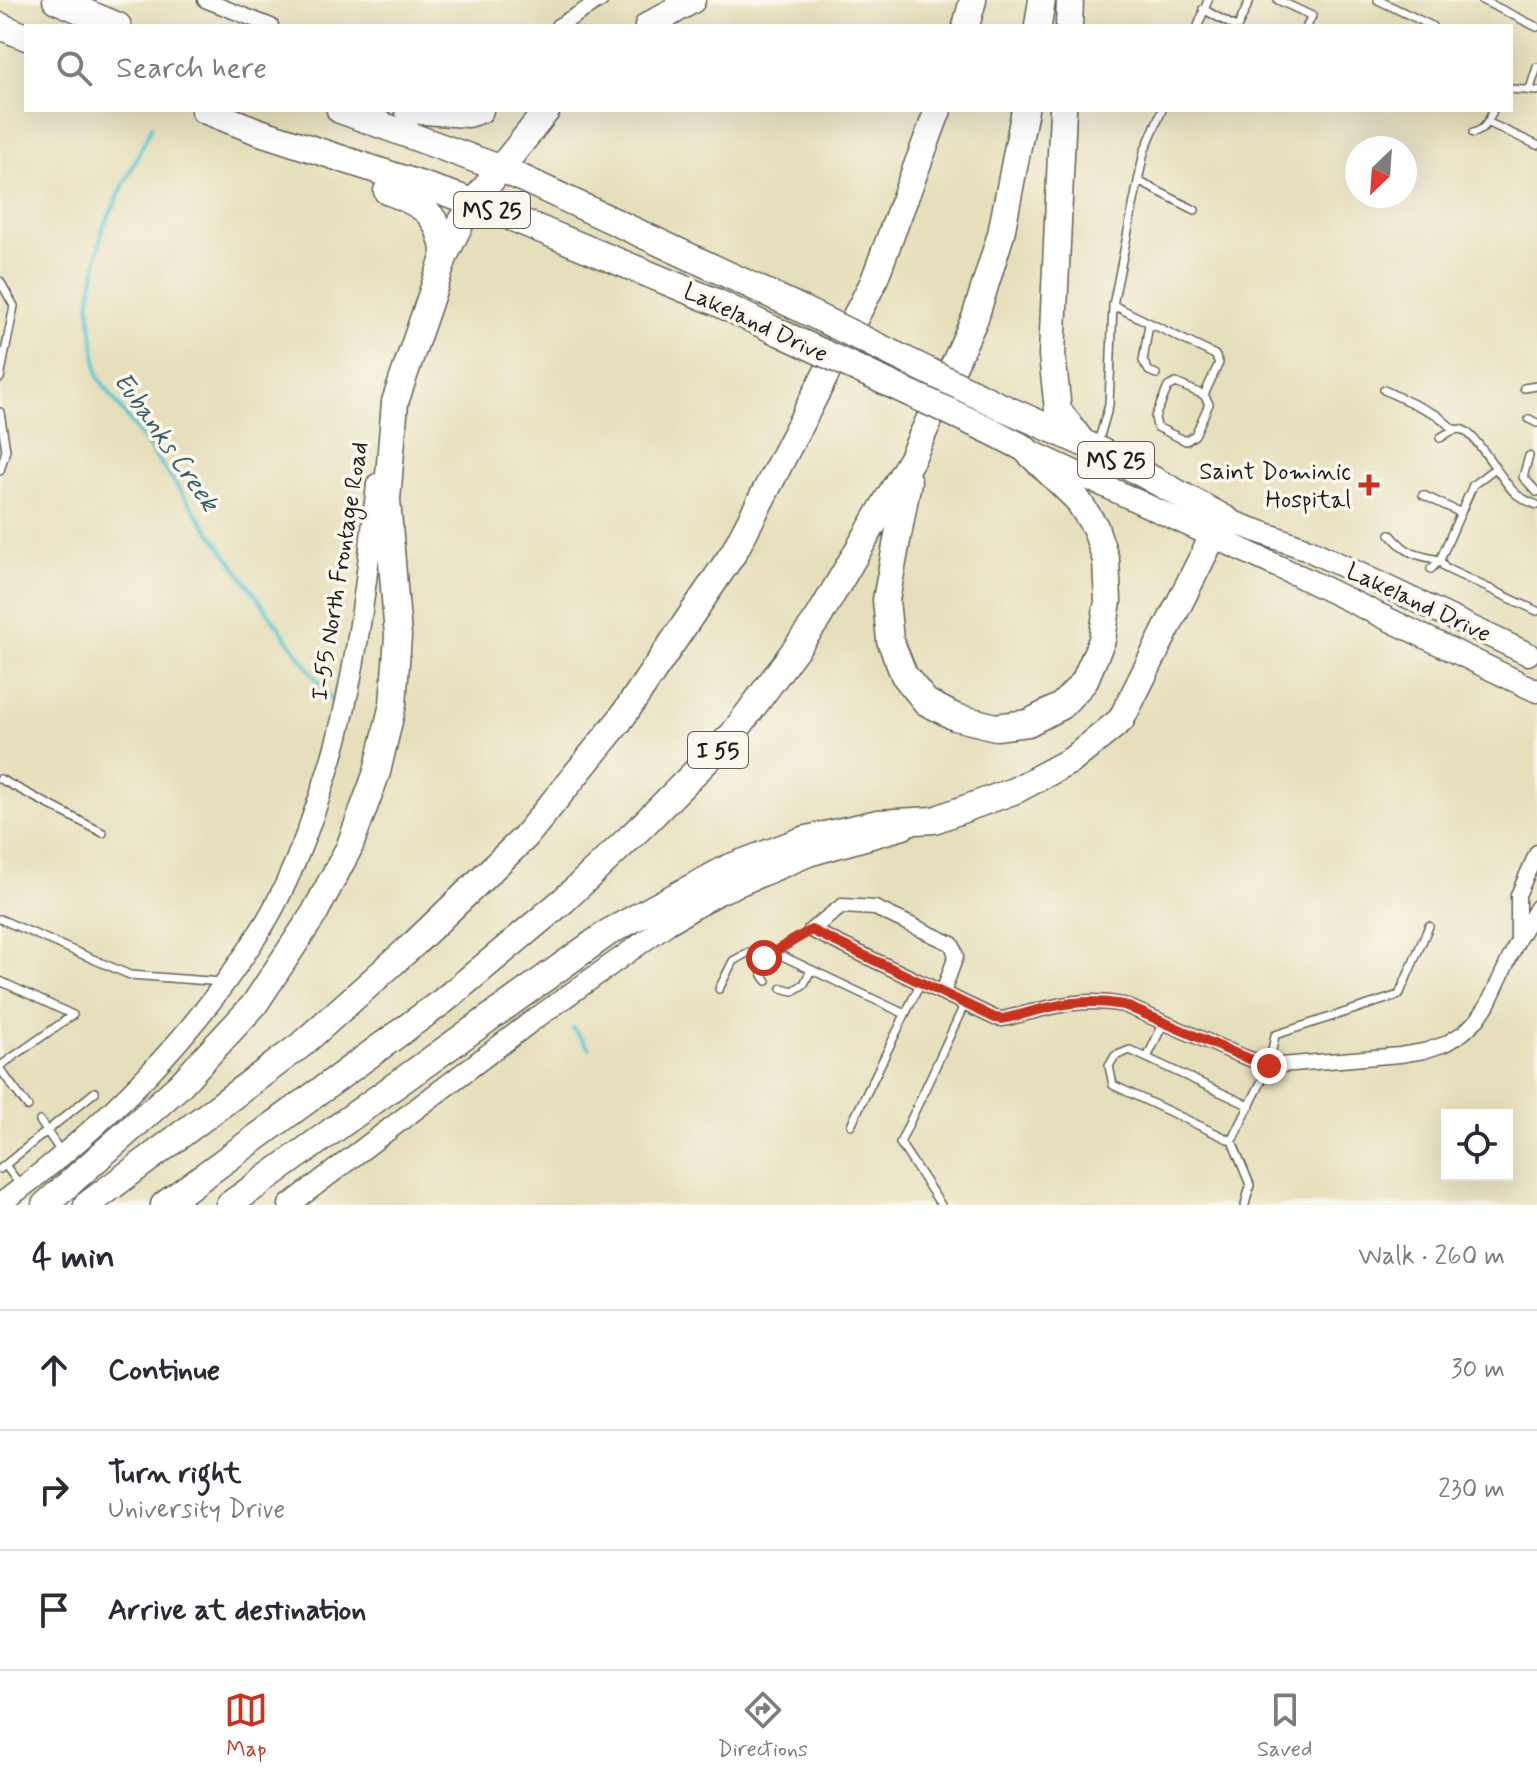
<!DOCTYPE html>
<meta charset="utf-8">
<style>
:root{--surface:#fff;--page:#f7f7f7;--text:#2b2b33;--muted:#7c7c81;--line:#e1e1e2;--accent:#c8321e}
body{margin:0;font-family:Mynerve,sans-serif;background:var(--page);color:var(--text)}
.controls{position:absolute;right:24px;bottom:24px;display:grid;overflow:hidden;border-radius:0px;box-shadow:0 8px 32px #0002}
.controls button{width:72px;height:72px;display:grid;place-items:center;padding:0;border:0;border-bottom:2px solid var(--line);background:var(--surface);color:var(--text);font:40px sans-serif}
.compass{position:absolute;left:1345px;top:136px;width:72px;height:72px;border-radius:50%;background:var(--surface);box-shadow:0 8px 32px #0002;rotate:205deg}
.stop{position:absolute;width:24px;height:24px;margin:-18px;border:6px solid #c8321e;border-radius:50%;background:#fff}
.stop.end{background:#c8321e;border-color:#fff;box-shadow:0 2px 8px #0008}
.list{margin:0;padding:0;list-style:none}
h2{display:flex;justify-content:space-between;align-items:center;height:104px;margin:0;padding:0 32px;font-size:34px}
h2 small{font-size:26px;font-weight:400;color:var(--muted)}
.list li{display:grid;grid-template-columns:52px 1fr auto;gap:24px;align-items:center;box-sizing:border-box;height:120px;padding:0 32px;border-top:2px solid var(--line)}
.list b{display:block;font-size:30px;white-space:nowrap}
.list p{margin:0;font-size:26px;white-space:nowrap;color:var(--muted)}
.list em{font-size:26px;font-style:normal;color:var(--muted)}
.icon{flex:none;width:44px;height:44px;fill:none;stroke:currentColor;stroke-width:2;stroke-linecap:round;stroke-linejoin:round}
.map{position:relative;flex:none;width:1537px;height:1205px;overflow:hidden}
.search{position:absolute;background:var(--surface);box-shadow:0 8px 32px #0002;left:24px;right:24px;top:24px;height:88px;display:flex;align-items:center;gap:20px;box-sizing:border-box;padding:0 28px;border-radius:0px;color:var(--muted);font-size:30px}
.sheet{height:464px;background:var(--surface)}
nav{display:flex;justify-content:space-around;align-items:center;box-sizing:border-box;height:112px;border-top:2px solid var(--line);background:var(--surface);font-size:22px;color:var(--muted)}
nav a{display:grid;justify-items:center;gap:4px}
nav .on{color:var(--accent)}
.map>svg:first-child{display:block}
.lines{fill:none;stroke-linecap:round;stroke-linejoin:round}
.stream{stroke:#5ac6d2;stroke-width:4}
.lane-casing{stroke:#636054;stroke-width:10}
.street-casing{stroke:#636054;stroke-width:17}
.secondary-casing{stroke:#636054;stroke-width:23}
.primary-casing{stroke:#636054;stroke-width:25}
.highway-casing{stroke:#636054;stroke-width:29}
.lane{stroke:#fff;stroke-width:7}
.street{stroke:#fff;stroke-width:14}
.secondary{stroke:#fff;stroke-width:20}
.primary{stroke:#fff;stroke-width:22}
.highway{stroke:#fff;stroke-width:26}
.highway-bridge-casing{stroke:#636054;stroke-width:29;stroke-linecap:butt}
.highway-bridge{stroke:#fff;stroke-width:26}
.route{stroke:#c8321e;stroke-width:10}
.poi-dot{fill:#c8321e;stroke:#fbf7ec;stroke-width:3}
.labels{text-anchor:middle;stroke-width:7;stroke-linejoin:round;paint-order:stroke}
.shield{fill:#fbf7ec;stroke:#5f5e5a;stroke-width:2}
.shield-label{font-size:22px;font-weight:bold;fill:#1c1c1c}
.street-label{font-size:24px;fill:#1c1c1c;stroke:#fbf7ec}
.poi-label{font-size:24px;fill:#1c1c1c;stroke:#fbf7ec;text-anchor:end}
.water-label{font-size:26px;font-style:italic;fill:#356065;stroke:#fbf7ec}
</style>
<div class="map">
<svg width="1537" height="1205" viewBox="0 0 1537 1205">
<rect width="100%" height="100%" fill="#fbf7ec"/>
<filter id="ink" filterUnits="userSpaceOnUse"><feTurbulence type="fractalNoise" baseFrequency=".0125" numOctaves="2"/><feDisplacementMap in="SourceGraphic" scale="16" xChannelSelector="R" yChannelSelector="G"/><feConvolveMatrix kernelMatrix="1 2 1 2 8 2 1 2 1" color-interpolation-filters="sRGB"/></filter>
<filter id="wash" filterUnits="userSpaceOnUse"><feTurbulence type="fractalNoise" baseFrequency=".006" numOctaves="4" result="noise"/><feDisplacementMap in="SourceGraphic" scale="32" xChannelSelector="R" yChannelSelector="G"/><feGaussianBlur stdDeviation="1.8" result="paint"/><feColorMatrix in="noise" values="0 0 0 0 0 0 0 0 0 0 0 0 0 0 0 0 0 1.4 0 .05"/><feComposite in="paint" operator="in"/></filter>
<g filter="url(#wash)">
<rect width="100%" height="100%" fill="#e6dfbb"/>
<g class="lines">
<path class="stream" d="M152 126 102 230 89 305 98 377 333 702
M573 1028 589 1048"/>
</g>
</g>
<g filter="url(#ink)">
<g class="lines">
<g class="lane-casing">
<path id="lane" d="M1278 0 1312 16 1307 26
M1378 0 1432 26
M1482 0 1537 27
M1203 9 1234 26
M1198 26 1208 0
M1238 26 1250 0
M1511 89 1537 91
M1530 89 1537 67
M1489 123 1537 145
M1473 133C1485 130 1489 121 1493 110
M1138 181 1195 210
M0 281 14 306 0 378
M1113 305 1215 355 1219 363 1204 395 1209 404 1195 435 1186 441 1157 427 1155 417 1168 387 1176 383 1204 395
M1149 324 1143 361 1149 371 1156 374
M1524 388 1537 386
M1384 390 1437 415 1453 429
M0 412 6 450 0 471
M1529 419 1537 423
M1440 438C1447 434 1454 427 1463 430 1477 435 1501 480 1515 493 1521 499 1530 502 1537 505
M1098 443 1109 405 1113 305 1144 152 1162 110
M1529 456 1523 477 1537 492
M1423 495 1461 513
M1390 534C1407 554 1414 555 1440 560L1445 568 1537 611
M1431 569 1440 560 1473 485 1494 469
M0 779 103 833
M0 919 130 975 222 982
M811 930 774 952 905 1014
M765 957C758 966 760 973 767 981
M0 981 73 1015 0 1066
M782 988 793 991 804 984 811 970
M719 989 733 961 749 952 764 958
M1164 1022 1147 1058 1250 1106
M1147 1058 1130 1050 1115 1056 1109 1066 1113 1085 1232 1141
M0 1069 28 1107
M40 1121 61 1152
M851 1125 921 982
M5 1165 21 1186
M0 1169 95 1092
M941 1205 900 1143 965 1003
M1245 1205 1250 1185 1232 1141 1269 1066 1275 1035 1399 995 1429 926"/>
</g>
<g class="street-casing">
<path id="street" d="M205 0 271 26
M558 26 601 0
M1518 940V895L1537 852
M943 992 956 956 952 944 875 908 842 906 811 930 995 1018 1003 1019C1047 1009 1077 996 1124 1005L1239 1055 1269 1066 1400 1055 1424 1051 1445 1044 1463 1033 1478 1019 1488 1004 1518 940 1537 907"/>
</g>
<g class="secondary-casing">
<path id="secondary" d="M0 1204C104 1128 198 1033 265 923 295 873 323 792 338 736 359 653 368 568 377 484
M289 1205 528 1024 668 924 719 894 809 856 904 829"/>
</g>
<g class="primary-casing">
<path id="primary" d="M1036 454 1292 573
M1227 520 1302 547
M1309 550 1528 654
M1299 576 1516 681
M1524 685 1537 691"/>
</g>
<g class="highway-casing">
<path id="highway" d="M56 0 118 26
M0 26 26 37
M648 26 692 0
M966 26 973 0
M1038 26 1042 0
M1069 26 1070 0
M204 110 257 131 474 202 716 302 772 329
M340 110 502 169 793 305
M408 110 468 114 480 110
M1063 110 1052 355 1058 410 1082 442
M387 191C425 205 439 214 445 255
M908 481 886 600 890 640 904 675 926 702 955 717 996 727 1028 723 1061 706 1084 682 1102 640 1108 601 1106 560 1095 527 1077 499 1024 448 991 431
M45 1205 179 1086 254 1005 314 914 349 848 377 772 393 704 398 636 387 500 395 402 445 255 460 224 474 202 547 110
M87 1205 301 1045 415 943 525 837 620 720 734 552 873 283 938 110
M164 1205 443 1001 564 900 642 826 733 734 817 620 912 458 975 318 1001 234 1025 110
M229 1205 609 932 728 868 803 840 878 823 934 820 1016 790 1072 760 1121 720 1213 536 1227 520 1097 449 1002 407"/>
</g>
<use href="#lane" class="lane"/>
<use href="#street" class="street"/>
<use href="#secondary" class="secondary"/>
<use href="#primary" class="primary"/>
<use href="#highway" class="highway"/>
<g class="highway-bridge-casing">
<path id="highway-bridge" d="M793 305 1002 407
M772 329 991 431"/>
</g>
<use href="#highway-bridge" class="highway-bridge"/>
</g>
</g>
<g class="lines" filter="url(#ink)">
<path class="route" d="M764 958 811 930 995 1018 1003 1019C1049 1008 1075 996 1124 1005L1239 1055 1269 1066"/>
</g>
<path class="poi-dot" d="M1365 473h8v8h8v8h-8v8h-8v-8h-8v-8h8z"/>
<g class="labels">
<g class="shield">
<rect x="454" y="192" width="76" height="36" rx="6"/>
<rect x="1078" y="442" width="76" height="36" rx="6"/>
<rect x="688" y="732" width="60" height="36" rx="6"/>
</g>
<g class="shield-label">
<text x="492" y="218">MS 25</text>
<text x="1116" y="468">MS 25</text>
<text x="718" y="758">I 55</text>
</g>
<g class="street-label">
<text transform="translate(756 322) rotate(25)" y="8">Lakeland Drive</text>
<text transform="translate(339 571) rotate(-81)" y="8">I-55 North Frontage Road</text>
<text transform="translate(1419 602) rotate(25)" y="8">Lakeland Drive</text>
</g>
<g class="poi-label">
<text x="1351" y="479">Saint Dominic<tspan x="1351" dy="28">Hospital</tspan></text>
</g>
<g class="water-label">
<text transform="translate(167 441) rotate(55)" y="9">Eubanks Creek</text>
</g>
</g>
</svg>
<div class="controls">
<button><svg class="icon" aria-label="locate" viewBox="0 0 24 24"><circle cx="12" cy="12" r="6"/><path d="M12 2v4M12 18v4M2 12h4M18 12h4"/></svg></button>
</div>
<svg class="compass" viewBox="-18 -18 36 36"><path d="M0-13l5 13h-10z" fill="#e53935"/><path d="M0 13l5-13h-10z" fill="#7c7c81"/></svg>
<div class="stop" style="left:764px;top:958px"></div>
<div class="stop end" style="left:1269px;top:1066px"></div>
<div class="search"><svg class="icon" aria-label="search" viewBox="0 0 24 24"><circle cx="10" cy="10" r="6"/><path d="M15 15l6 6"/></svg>Search here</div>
</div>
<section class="sheet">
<h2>4 min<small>Walk · 260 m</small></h2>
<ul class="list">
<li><svg class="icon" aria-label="ahead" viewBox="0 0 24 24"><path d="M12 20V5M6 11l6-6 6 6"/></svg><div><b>Continue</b></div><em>30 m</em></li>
<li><svg class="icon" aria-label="right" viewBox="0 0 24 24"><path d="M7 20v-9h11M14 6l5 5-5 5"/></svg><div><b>Turn right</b><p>University Drive</p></div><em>230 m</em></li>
<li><svg class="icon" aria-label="arrive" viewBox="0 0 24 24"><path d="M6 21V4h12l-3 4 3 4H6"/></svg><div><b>Arrive at destination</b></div></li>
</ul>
</section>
<nav>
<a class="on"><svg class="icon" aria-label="map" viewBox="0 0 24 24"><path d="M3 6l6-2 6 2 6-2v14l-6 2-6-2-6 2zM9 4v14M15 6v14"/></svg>Map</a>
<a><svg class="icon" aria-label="directions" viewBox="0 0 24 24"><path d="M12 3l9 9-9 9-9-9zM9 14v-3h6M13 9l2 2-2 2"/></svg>Directions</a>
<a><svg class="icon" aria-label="saved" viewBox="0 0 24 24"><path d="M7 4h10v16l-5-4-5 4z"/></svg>Saved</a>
</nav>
